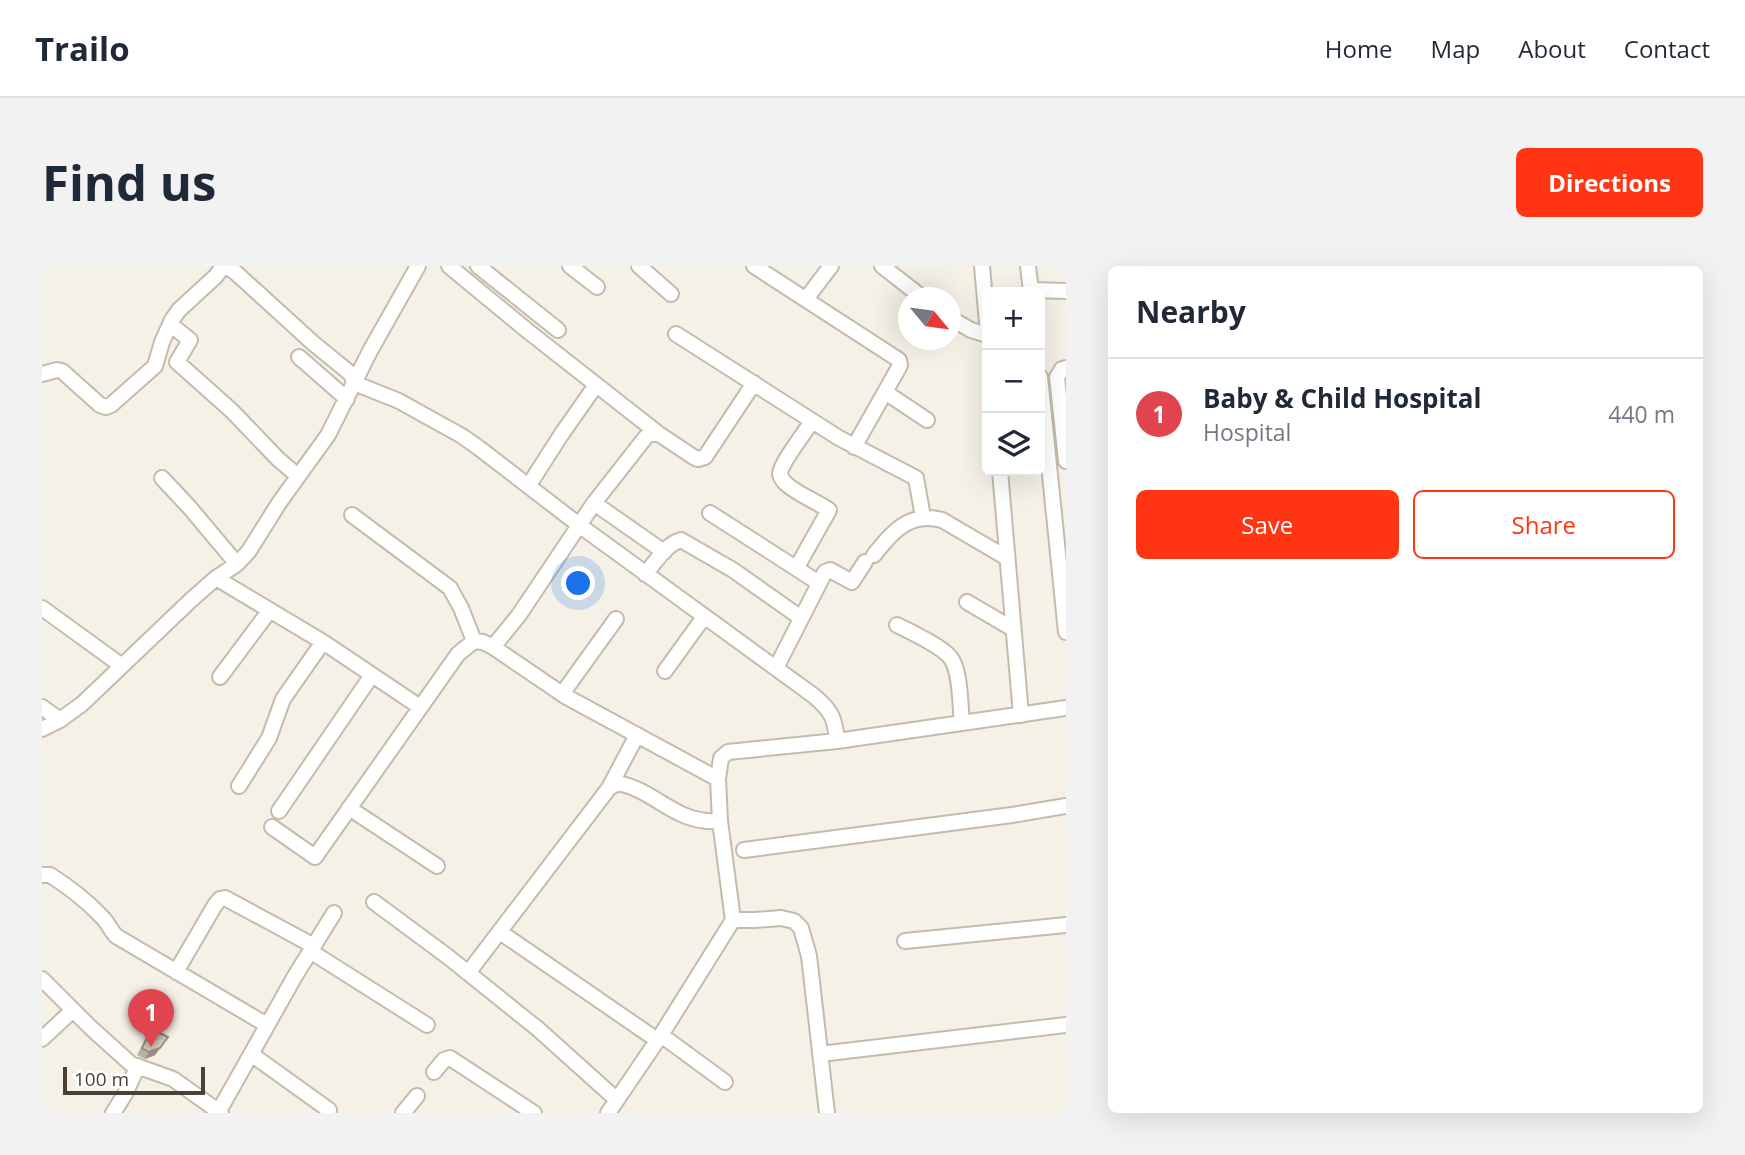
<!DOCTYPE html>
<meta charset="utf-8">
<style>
:root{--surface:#fff;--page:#f2f2f3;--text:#1f2937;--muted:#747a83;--line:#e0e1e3;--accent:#ff3514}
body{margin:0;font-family:"Open Sans",sans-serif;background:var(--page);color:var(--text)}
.controls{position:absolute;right:21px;top:21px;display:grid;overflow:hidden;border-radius:10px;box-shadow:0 7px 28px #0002}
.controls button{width:63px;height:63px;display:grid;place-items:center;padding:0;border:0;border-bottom:2px solid var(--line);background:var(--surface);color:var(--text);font:35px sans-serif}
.compass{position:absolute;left:856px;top:21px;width:63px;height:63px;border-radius:50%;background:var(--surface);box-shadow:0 7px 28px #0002;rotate:119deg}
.scale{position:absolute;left:21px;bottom:18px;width:142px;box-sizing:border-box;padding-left:7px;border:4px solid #494135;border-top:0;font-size:19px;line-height:24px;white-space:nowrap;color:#494135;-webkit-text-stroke:5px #fff;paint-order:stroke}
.you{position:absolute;left:537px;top:318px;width:24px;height:24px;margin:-18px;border:5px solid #fff;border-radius:50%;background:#1a73e8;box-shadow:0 0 0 10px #1a73e833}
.badge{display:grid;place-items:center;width:46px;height:46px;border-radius:50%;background:var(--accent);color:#fff;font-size:23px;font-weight:700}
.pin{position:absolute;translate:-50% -58px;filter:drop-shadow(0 2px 4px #0008)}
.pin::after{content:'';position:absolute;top:37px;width:24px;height:21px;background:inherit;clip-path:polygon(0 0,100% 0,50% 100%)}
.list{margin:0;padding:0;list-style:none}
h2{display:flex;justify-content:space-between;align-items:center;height:91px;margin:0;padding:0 28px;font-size:30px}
h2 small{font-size:23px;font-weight:400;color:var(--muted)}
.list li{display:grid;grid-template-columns:46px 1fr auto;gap:21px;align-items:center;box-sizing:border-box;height:112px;padding:0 28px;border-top:2px solid var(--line)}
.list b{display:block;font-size:26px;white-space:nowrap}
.list p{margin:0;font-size:23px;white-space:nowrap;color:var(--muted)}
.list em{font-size:23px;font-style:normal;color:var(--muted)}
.actions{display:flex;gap:14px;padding:21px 28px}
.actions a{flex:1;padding:16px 0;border:2px solid var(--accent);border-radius:10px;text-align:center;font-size:24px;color:var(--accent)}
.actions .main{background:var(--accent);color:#fff}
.icon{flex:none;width:38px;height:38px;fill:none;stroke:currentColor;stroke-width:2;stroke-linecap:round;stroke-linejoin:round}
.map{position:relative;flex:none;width:1024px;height:847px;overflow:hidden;border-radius:10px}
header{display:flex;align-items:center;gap:42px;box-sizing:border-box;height:98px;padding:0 35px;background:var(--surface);border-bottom:2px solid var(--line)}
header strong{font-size:33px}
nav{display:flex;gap:38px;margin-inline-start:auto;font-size:24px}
.intro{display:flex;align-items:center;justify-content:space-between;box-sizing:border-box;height:168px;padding:0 42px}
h1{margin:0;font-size:49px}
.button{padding:18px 32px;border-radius:10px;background:var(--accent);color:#fff;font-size:24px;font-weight:700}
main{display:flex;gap:42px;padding:0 42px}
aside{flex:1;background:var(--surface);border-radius:10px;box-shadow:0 7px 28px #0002}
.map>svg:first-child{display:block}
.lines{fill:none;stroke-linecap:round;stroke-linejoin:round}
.minor-casing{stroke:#c5bbab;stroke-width:18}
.minor{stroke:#fff;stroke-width:14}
.wall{fill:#bcb2a3}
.shaded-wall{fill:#999185}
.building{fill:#dbcfbe;stroke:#999185;stroke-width:2}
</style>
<header>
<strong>Trailo</strong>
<nav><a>Home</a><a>Map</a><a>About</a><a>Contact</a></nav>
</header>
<div class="intro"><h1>Find us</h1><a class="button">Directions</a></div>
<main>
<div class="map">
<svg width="1024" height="847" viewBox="0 0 1024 847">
<rect width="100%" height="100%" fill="#f5f1e7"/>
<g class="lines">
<g class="minor-casing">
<path id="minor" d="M183 0 193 6 271 77 309 108 312 117 357 135 420 170 437 182 537 259 772 430C790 445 793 453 795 475
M407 0 487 66 617 168
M436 0 516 64
M528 0 555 21
M597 0 629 28
M712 0 857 94 858 99 856 103 812 181
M840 0 881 32
M940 0 945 57
M986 0 989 26
M989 24 1024 25
M764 33 789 0
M908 52 929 64 945 69
M128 58 148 74 135 96 190 145 236 193 256 210
M634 68 797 172 874 212 881 251
M257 91 305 133
M1024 102 1020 103 1015 111 1024 195
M0 108 15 104 20 105 58 139 64 141 69 139 113 100 120 76 130 54 137 44 174 10 181 0
M998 111 1024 366
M843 126 885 154
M958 205 979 449
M120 212 148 242 195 298
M487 219 519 169 554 119
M552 237 622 286
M668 247 777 317
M310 249 408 322 419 342 432 375
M832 289C850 266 868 245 900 254L965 292
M755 301 787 244C775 236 760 230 748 221 744 218 739 214 738 208 738 198 764 165 770 155
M603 308C613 297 624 278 639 274L691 304 759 352
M174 312 281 376 378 441
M925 336 971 363
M0 342 80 400
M855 359C869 366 899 380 908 391 919 404 918 441 920 457
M451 381 477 349 552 237 603 172 607 168H617L653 192 656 193 663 191 712 117
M734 402 783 306 788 304 810 316 823 296
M623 405 662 351
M178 411 228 344
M520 428 574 353
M0 441 18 454
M0 463 18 454 40 438 149 334 174 312 195 298 207 285 237 237 286 169 328 85 376 0
M197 520 227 472 241 433 281 376
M567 522 595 469
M307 542 395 600
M237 545 330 409
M230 561 273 591 416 388 432 375 441 376 451 381 523 430 676 513
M702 584 970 549 1024 540
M0 609H8C27 621 46 636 61 652 67 658 68 664 74 670L225 759
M332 636 405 690 496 763 575 834
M458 666 615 774
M863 675 1024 659
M268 685 385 759
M134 706 173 639 178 633 183 632 272 680
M426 707 567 522 576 517C615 525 634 559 678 555
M0 713 48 761 89 798 131 813 179 847
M619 769 683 816
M0 773 31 744
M209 788 287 844
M778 788 1024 759
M392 806 402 794 408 792 492 847
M177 845 253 710 292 647
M71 847 83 828 96 800
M361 847 375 830
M566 847 619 769 691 654
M785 847 767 690 759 662 752 655 739 652 713 654H691L678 555 676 513 679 492 686 486 795 475 1024 442"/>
</g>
<use href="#minor" class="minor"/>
</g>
<path class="wall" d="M109 763 126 771 113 789 103 793 95 789Z"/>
<path class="shaded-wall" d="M118 782 113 789 103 793 107 786Z"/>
<path class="building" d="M109 763 126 771 118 782 107 786 100 782Z"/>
</svg>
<div class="controls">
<button>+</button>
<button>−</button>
<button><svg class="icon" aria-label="layers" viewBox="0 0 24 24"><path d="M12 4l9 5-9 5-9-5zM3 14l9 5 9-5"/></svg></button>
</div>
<svg class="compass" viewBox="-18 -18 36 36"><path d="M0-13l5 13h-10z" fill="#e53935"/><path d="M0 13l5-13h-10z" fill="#747a83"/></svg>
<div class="scale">100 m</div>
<div class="you"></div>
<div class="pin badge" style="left:109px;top:781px;background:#e0444e">1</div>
</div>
<aside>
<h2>Nearby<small></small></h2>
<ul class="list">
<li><span class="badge" style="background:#e0444e">1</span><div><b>Baby &amp; Child Hospital</b><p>Hospital</p></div><em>440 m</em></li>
</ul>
<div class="actions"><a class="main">Save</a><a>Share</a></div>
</aside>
</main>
